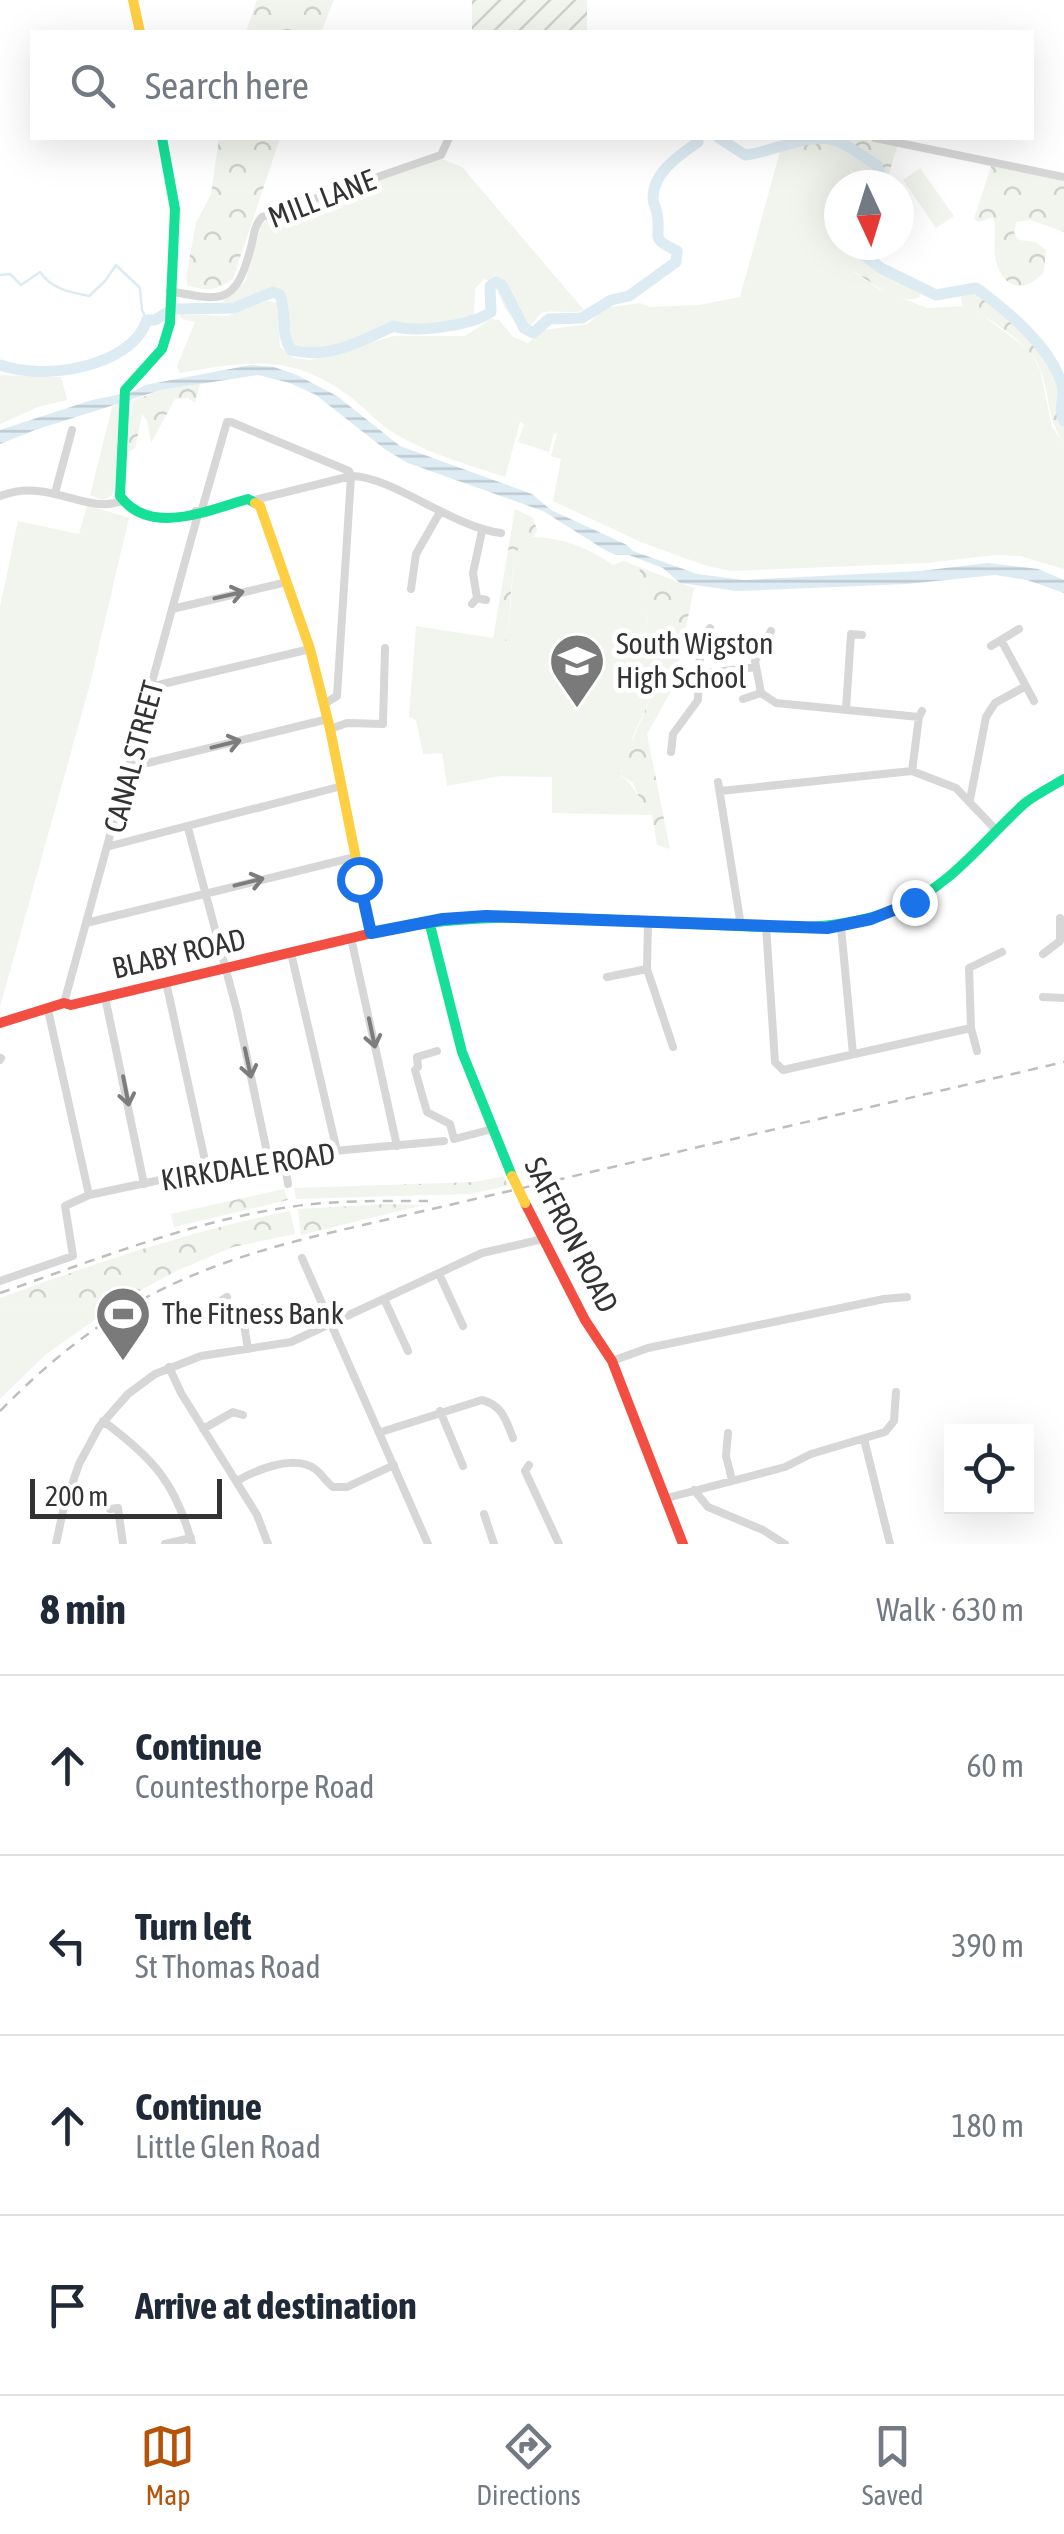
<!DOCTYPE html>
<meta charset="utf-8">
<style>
:root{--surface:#fff;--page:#f6f6f7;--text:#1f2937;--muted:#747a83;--line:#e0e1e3;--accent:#b45309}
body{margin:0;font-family:"Asap Condensed",sans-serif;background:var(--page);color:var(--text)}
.controls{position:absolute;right:30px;bottom:30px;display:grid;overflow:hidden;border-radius:0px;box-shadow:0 10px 40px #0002}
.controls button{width:90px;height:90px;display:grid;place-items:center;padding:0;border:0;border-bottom:2px solid var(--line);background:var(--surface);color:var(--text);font:50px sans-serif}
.compass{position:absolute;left:824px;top:170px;width:90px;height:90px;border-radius:50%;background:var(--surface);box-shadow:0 10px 40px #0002;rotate:176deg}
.scale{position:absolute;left:30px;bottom:25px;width:192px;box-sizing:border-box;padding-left:10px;border:5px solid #333;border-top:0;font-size:28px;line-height:35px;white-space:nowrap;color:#333;-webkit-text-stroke:8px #fff;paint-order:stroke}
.stop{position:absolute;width:30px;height:30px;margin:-22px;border:8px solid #1a73e8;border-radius:50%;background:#fff}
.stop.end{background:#1a73e8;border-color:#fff;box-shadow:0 2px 10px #0008}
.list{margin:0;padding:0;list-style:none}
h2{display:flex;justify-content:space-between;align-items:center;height:130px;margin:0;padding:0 40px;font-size:42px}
h2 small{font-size:32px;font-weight:400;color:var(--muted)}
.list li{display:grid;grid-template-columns:65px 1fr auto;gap:30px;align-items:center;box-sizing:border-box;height:180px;padding:0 40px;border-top:2px solid var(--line)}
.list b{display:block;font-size:38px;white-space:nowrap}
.list p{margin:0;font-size:32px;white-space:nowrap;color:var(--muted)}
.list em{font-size:32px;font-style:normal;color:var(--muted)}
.icon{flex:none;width:55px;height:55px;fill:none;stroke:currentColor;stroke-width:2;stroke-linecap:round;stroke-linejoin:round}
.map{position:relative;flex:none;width:1064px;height:1544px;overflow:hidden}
.search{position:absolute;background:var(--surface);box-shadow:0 10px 40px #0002;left:30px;right:30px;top:30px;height:110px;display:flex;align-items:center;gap:25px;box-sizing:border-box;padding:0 35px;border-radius:0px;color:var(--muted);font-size:38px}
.sheet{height:850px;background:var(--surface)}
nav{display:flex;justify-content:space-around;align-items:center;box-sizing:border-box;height:140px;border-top:2px solid var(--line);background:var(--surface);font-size:28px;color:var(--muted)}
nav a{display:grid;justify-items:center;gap:5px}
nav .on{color:var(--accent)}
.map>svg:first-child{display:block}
.green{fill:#f1f5ed}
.forest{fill:url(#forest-crowns)}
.garden{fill:url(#garden-furrows)}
.water{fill:url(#water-rules)}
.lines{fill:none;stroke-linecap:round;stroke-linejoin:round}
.stream{stroke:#ddebf3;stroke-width:2.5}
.river{stroke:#ddebf3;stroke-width:11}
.street{stroke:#d7d7d7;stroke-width:8}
.fast{stroke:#16e098;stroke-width:10}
.slow{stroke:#ffcf43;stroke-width:10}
.jam{stroke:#f24e42;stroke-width:10}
.rail{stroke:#bebebe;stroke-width:2.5;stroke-dasharray:10 8;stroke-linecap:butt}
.slow-bridge{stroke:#ffcf43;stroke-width:10}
.oneway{stroke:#7d7d7d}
.route{stroke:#1a73e8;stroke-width:12}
.labels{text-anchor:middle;stroke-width:10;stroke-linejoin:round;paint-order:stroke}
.street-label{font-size:30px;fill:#333;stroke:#fff}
.poi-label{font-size:30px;fill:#333;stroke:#fff;text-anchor:start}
</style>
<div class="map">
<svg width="1064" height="1544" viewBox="0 0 1064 1544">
<defs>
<pattern id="forest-crowns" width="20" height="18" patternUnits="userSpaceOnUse" patternTransform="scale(2.5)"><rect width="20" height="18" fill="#f1f5ed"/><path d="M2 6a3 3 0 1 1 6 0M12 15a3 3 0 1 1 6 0" fill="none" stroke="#cfd2cc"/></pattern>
<pattern id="garden-furrows" width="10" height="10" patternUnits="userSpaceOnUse" patternTransform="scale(2.5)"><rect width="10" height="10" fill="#f1f5ed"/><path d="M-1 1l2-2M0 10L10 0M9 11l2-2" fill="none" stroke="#cfd2cc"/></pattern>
<pattern id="water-rules" width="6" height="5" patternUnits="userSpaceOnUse" patternTransform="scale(2.5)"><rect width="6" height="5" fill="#ddebf3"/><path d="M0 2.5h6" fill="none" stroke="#becad1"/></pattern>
</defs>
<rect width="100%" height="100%" fill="#fff"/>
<path class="green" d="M781 148C793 149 812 146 824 152 837 158 855 172 861 185H839V245H842L848 268 879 289 927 308 970 306 1029 350 1040 370 1052 427 1064 443V569L1020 556 995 555 926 563 731 571 707 566 643 543 553 501 561 459 551 456 557 434 554 433 549 452 518 442 524 424 520 422 505 477C469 465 430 454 397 435 379 425 366 408 349 396 292 353 246 361 180 373L177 366 195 322 181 319 180 314 227 316 267 301 277 303 280 347 294 358 310 360 394 336H465L491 319 499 320 513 337 528 343 544 330 588 324 604 308 640 303 650 307 699 305 740 297Z
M442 159 462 167 584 310C569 315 556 309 541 313L530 327 520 329 505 308 493 282 484 279 475 289 474 316C460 322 437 327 422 328 411 328 401 323 391 325 363 332 325 366 295 349 282 341 292 309 280 292 259 290 242 306 222 302L245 282 261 226 267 219Z
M920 168 954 216 936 228 903 180Z
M0 375 61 377 67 400 38 407 0 424Z
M119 403 115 486 112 495 103 500 90 495 112 407Z
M87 505 129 518 90 684 0 1007V607L18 521 79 534Z
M533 537C561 537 591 549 613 565L624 561 639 567C640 578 648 587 648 597 649 637 639 635 660 675L617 773C636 785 638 800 652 815L552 813V777L500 776 447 786 442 753 423 754 416 720 409 717 416 626 506 640C514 606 508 573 521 540Z
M121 1301 45 1355 0 1399V1305L35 1310Z"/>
<path class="forest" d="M257 0H334L321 32H246Z
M219 138H280L233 279C216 291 208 291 188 286L186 277 196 223 211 194Z
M784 138H855L898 145 885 185H861L853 172 825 152 781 148Z
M991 166 1064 181V232L1031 220 1016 222 1014 233 1019 240 1036 242 1046 250 1044 272C1023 296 1000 287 995 256 993 242 997 231 993 217L979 222 974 219Z
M842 245H857L883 273 923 290 919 297C898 307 870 280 848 268Z
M971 283 984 286 1033 337 1055 380 1064 415V443C1047 420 1050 395 1040 369 1029 342 994 323 970 307L962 306 961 297Z
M200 384 195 403 188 398 175 399 151 443 147 420 142 414 135 449 128 452 132 401 161 390Z
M515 509 533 518 537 530 533 537 521 541C508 573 513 606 506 641L493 639Z
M639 567 694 588 674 686 647 734 670 849 657 845 652 815 642 804 633 783 617 773 618 751 624 741 633 739 660 675C639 634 649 638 648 597 648 587 640 578 639 567Z
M504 1176 508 1186 469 1194 296 1199 294 1188 475 1182Z
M284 1189 288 1200 174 1227 171 1214Z
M385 1204 424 1205 301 1235 298 1209Z
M290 1211 295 1234 233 1247 176 1271 121 1301 35 1310 0 1305V1298C96 1263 190 1231 290 1211Z"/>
<path class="garden" d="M472 0H587V32H472Z"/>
<path class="water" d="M251 365 274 367 297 375 337 396 400 446 532 494 551 510 627 545 633 551 697 574 744 580 920 571 988 563 1038 569 1064 580V593L1027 580 995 575 907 584 737 591 680 583 663 568 629 555H616L605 550 543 511 408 463 386 450 316 395 290 383 258 375 161 390 35 430 0 444V430L92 400 132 392 145 385Z"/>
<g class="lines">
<path class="stream" d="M0 275 10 274 21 285 40 272C52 289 69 292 89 296L105 281 116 265 140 288 142 310 147 320"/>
<path class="river" d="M719 138 745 155C774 152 804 133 834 140 848 144 864 158 877 165L883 185
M839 205V209
M850 245 881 268 936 295 976 288C1007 310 1056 351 1063 390 1064 402 1058 409 1064 421
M0 365C42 381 131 368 147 320H155L173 309 234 308 273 292 280 295C287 313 280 334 291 350 328 360 361 341 394 326 415 333 471 326 491 312L490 286 496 282 502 285 524 328 533 333 549 319 582 318 611 300 629 296 676 262 677 251C648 237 662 239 657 213 656 207 653 204 653 198 653 172 680 155 698 142V138"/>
<path class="street" d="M875 138 1064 177
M170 291C224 302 236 304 251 247 254 236 254 226 262 217L441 155 449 138
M55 493 72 430
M0 496C50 477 85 515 122 501
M254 500 351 476 337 696 324 704
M202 509 227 422H231L349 471 351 476C392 476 452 527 501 533
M411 589 416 554 440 512
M477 598 473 573 482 531
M472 604 477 598 486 600
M172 609 287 582
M771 631 755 661 761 693 776 703 919 717
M1001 640 1034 701
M991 646 1019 629
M699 674 700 656 710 628
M154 686 310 649
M743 699 761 693
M846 709 851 634 862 635
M330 729 347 723 383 724 385 648
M671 752 673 734 698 700 699 674 756 667
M131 767 328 719
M912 771 919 717 922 711
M718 782 741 926
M720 791 912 771 956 788 996 830
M970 800 986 717 995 703 1026 686
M188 828 237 1011 268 1157
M110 846 342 786
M648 922 647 969 673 1047
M86 923 355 857
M766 926 775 1062 783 1070 971 1028 969 968 1002 952
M841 927 853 1054
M351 938 397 1146
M291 953 337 1151
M1043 954 1060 941V918
M607 977 647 969
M166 982 207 1170
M105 997 144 1184
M1043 997 1064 998
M64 1003 197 518 196 511
M48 1010 89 1195
M971 1028 977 1051
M437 1051 417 1057 418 1067 415 1070 427 1112 450 1124 454 1139 489 1130
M0 1060 1 1058
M283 1155 288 1184
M302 1258 428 1544
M440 1276 463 1326
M0 1281 73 1256 65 1206 89 1195 268 1157 444 1141
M385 1301 408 1351
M242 1312 264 1308 268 1317
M222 1313 242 1312 248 1349
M222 1313V1300L227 1297
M612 1361 648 1348 884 1299 907 1297
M169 1367 181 1393 257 1515 268 1544
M440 1411 463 1466
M103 1421C153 1458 176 1483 192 1544
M203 1429 233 1412 243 1415
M381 1432 482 1400C502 1405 506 1420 513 1438
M728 1433 726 1456 732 1480
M864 1439 890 1544
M529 1465 525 1471 559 1544
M237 1481C256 1470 293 1454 315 1469 322 1474 326 1482 333 1487H347L394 1465
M694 1490 708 1507 763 1530 785 1544
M667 1498 785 1467 811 1454 885 1432 894 1421 896 1392
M110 1509 118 1508 123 1544
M484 1514 494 1544
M56 1544 63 1511 79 1464 99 1427 128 1394 155 1374 201 1356 291 1342 482 1253 543 1239
M165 1544 191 1538"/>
<path class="fast" d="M162 138 175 209 170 323 162 349 125 390 120 496C150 537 208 510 248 499L255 503
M429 921 462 1052 512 1176
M389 929C490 910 591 919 693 924 763 927 830 935 897 909 949 888 984 840 1025 803 1037 794 1051 787 1064 779"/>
<path class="slow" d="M133 0 140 32
M255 503 260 506 310 649 330 729 371 933"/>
<path class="jam" d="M0 1023 64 1003 71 1005 389 929
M525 1203 585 1320 612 1361 683 1544"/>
<path class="rail" d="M0 1293C95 1260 189 1222 289 1207 335 1200 382 1201 428 1201
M0 1411C98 1311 182 1269 316 1236L1064 1062"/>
<path class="slow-bridge" d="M512 1176 525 1203"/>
</g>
<defs><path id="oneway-shaft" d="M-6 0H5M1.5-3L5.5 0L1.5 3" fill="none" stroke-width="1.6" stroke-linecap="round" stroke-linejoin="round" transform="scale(2.5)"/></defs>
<g class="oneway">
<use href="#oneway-shaft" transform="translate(229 595) rotate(-13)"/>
<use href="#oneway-shaft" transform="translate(226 744) rotate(-14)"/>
<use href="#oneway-shaft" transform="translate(249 882) rotate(-14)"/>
<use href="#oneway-shaft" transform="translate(372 1033) rotate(78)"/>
<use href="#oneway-shaft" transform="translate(248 1063) rotate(78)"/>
<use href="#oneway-shaft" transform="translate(126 1091) rotate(79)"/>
</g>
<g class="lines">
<path class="route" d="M359 879 371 933 443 919 486 916 827 928 871 919 914 902"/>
</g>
<defs>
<g id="school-pin" transform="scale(2.875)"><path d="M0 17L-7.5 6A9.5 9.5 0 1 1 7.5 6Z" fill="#7a7a7a" stroke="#fff"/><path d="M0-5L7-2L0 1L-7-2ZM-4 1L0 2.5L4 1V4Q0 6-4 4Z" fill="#fff"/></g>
<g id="stadium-pin" transform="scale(2.875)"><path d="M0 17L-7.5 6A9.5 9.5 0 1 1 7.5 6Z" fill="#7a7a7a" stroke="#fff"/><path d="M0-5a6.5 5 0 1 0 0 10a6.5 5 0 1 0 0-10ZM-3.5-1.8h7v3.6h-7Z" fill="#fff"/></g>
</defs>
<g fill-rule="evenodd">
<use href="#school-pin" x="577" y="661"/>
<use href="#stadium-pin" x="123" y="1314"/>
</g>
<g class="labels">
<g class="street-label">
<text transform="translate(322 199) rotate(-21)" y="10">MILL LANE</text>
<text transform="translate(134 757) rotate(-75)" y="10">CANAL STREET</text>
<text transform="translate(179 954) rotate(-13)" y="10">BLABY ROAD</text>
<text transform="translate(248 1167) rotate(-9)" y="10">KIRKDALE ROAD</text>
<text transform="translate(571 1235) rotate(63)" y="10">SAFFRON ROAD</text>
</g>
<g class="poi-label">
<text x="616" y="654">South Wigston<tspan x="616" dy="34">High School</tspan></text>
<text x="162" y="1324">The Fitness Bank</text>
</g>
</g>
</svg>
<div class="controls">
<button><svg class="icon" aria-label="locate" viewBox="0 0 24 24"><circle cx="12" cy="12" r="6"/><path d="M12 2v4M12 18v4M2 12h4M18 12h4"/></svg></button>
</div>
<svg class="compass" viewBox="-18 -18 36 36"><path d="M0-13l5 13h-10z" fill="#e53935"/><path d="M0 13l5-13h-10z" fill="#747a83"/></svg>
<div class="scale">200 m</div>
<div class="stop" style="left:359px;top:879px"></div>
<div class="stop end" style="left:914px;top:902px"></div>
<div class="search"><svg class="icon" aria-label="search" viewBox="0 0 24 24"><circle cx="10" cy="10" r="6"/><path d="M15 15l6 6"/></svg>Search here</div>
</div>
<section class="sheet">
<h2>8 min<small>Walk · 630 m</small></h2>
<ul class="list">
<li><svg class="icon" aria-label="ahead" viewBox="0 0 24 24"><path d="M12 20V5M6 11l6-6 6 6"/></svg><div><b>Continue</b><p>Countesthorpe Road</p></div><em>60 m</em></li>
<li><svg class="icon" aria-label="left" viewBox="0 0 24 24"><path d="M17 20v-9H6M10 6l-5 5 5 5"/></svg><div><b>Turn left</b><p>St Thomas Road</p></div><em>390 m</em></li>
<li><svg class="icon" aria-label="ahead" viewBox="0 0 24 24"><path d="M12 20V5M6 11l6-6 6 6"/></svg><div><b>Continue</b><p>Little Glen Road</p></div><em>180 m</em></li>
<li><svg class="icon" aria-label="arrive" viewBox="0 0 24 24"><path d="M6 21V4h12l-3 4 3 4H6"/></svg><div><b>Arrive at destination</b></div></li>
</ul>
</section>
<nav>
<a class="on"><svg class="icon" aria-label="map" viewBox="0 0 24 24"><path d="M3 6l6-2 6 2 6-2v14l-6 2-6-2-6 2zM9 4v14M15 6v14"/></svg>Map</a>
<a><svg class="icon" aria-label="directions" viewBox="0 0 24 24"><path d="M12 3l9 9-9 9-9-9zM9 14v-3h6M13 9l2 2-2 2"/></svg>Directions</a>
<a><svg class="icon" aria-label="saved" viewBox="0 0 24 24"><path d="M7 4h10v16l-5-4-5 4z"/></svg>Saved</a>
</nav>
